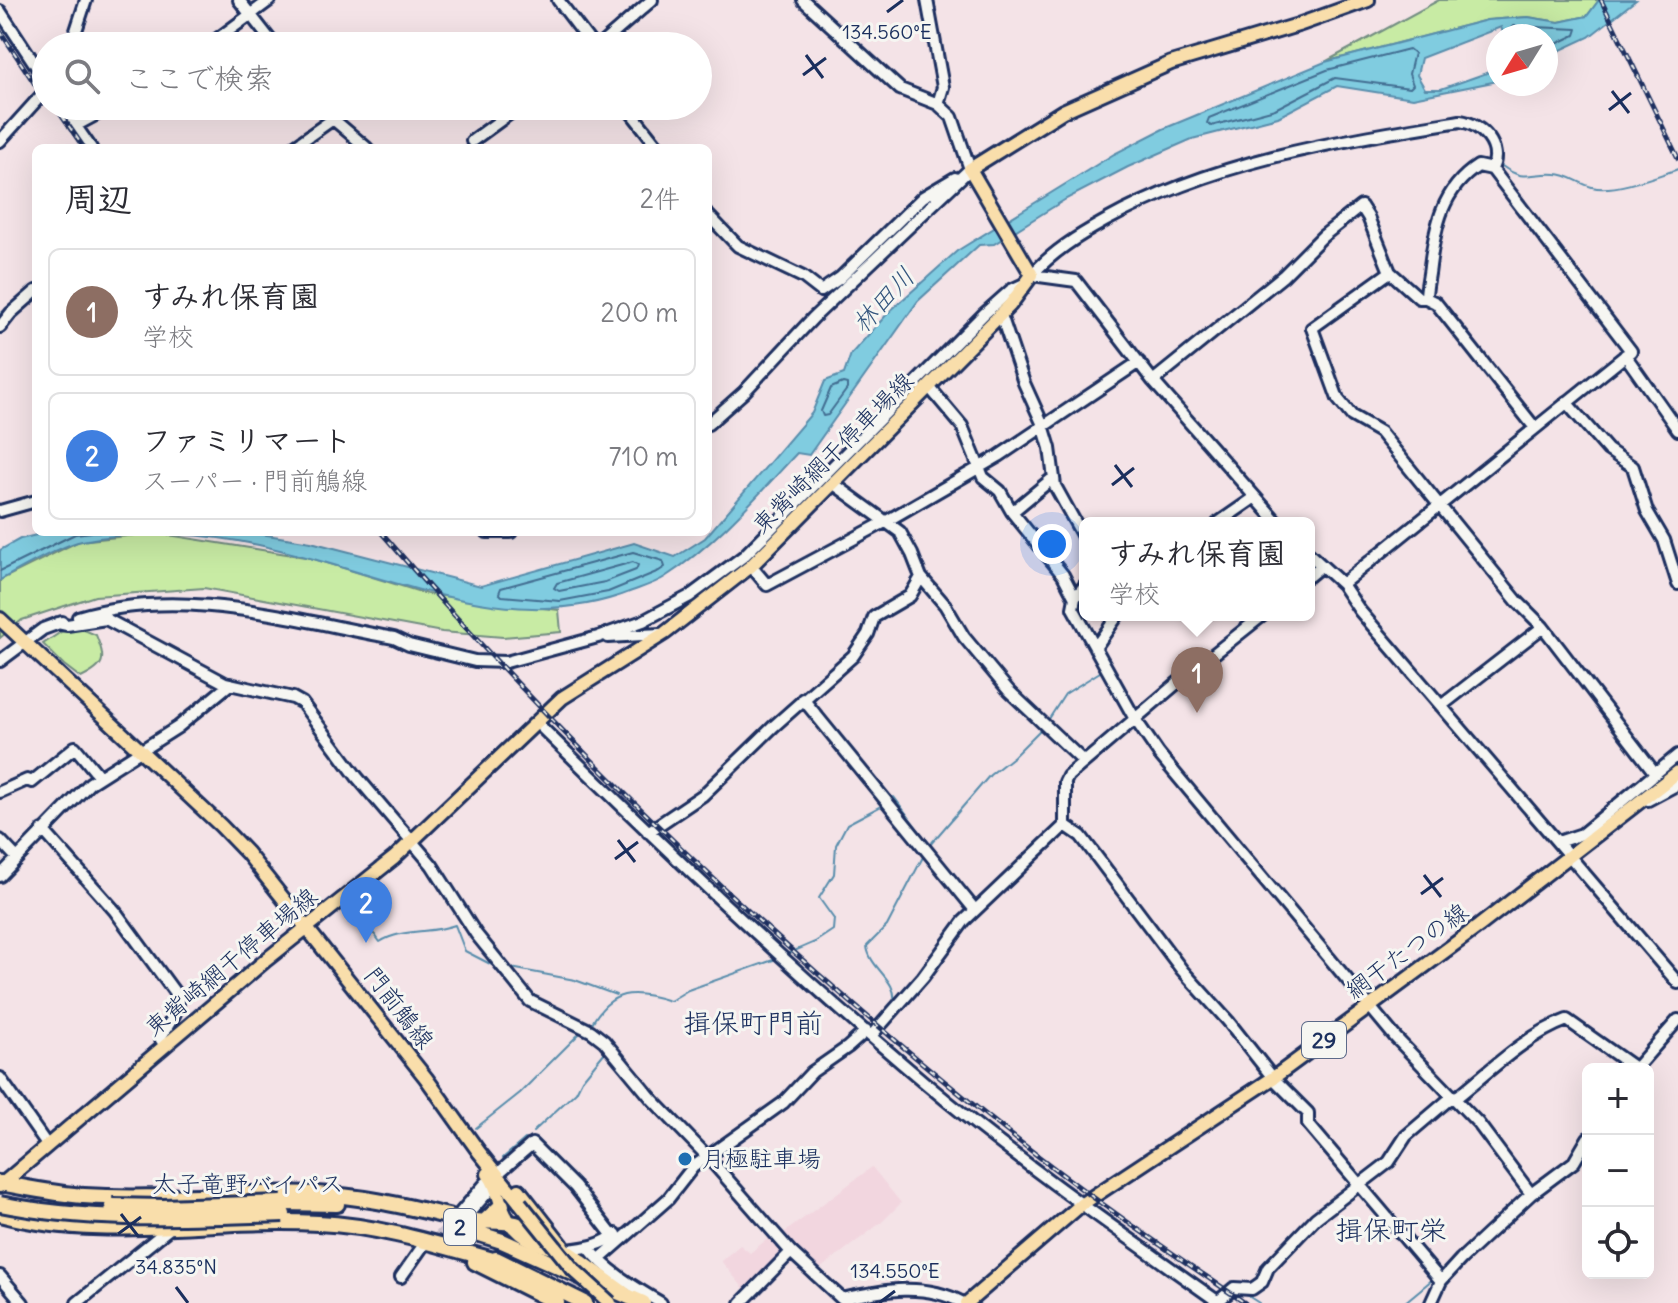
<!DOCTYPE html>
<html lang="ja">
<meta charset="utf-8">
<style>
:root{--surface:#fff;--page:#f2f2f3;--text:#2b2b33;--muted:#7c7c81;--line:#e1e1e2;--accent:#1f6fb2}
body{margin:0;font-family:Delius,"Klee One",sans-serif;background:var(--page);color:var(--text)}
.controls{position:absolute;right:24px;bottom:24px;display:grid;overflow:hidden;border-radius:12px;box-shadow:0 8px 32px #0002}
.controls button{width:72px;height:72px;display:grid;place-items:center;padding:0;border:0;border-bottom:2px solid var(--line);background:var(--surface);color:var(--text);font:40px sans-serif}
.compass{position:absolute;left:1486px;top:24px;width:72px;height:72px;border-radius:50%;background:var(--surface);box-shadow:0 8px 32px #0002;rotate:233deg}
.you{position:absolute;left:1052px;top:544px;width:28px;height:28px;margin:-20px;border:6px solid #fff;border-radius:50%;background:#1a73e8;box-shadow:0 0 0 12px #1a73e833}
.badge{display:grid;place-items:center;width:52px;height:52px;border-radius:50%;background:var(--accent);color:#fff;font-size:26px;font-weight:700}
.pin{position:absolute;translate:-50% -66px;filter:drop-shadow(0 2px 4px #0008)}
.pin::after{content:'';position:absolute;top:42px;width:28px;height:24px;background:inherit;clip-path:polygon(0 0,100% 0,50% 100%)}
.popup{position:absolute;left:1079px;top:517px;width:236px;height:104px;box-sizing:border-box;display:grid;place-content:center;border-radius:12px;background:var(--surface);filter:drop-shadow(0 2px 6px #0005);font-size:26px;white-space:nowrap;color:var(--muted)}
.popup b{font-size:30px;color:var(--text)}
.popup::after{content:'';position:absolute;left:50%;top:100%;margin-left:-16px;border:16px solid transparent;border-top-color:var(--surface)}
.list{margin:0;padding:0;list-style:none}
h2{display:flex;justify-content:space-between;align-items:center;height:104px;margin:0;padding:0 32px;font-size:34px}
h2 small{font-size:26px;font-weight:400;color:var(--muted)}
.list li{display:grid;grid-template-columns:52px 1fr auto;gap:24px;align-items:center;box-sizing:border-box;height:128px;margin:0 16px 16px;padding:0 16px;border:2px solid var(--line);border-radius:12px}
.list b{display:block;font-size:30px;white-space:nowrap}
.list p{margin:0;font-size:26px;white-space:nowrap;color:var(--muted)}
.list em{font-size:26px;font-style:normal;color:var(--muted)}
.icon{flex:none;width:44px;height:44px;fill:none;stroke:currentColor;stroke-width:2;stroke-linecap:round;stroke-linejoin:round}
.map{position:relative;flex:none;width:1678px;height:1303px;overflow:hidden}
.search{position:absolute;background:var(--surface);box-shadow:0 8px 32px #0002;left:32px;top:32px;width:680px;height:88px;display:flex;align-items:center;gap:20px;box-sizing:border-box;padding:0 28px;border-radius:44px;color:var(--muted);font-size:30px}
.panel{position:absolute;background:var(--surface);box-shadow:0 8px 32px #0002;left:32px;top:144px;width:680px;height:392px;border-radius:12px}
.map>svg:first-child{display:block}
.built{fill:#f2d6df}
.green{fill:#c8eba4;stroke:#728d81;stroke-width:2}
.water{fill:#80cce0;stroke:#588dac;stroke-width:2}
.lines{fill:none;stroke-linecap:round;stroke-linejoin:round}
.shore{stroke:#436e92;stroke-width:2}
.stream{stroke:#588dac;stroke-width:2}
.minor-tunnel{stroke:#c9bfcc;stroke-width:10;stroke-dasharray:10 5;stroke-linecap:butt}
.minor-casing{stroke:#1b2f5e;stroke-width:16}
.major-casing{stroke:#1b2f5e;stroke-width:18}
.highway-casing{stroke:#1b2f5e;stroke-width:20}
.minor{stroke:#f6f6f2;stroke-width:10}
.major{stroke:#f9deab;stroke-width:12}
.highway{stroke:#f9deab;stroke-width:14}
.rail-casing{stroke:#1b2f5e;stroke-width:5}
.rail{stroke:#f6f6f2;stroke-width:2;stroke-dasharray:6;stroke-linecap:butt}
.major-bridge-casing{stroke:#1b2f5e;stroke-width:18;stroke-linecap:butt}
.highway-bridge-casing{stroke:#1b2f5e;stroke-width:20;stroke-linecap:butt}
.major-bridge{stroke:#f9deab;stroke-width:12}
.highway-bridge{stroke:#f9deab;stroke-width:14}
.ticks{fill:none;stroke:#1b2f5e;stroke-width:3}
.poi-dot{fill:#1f6fb2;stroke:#f6f6f2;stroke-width:3}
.labels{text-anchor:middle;stroke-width:6;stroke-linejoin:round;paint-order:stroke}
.shield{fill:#f6f6f2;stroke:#5d6b8a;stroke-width:2}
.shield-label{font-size:22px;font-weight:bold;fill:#1b2f5e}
.street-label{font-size:24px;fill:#1b2f5e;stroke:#f6f6f2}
.poi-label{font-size:24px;fill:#1b2f5e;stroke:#f6f6f2;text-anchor:start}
.water-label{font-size:26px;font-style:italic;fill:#34567e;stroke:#f6f6f2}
.quarter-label{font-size:28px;fill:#1b2f5e;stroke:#f6f6f2}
.ticks-label{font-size:20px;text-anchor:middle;fill:#1b2f5e;stroke:#f6f6f2;stroke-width:6;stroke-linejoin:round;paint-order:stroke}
</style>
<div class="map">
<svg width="1678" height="1303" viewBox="0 0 1678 1303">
<rect width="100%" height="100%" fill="#f4e3e7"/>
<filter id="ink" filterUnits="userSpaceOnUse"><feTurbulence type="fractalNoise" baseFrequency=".0125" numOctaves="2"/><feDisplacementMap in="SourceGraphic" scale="16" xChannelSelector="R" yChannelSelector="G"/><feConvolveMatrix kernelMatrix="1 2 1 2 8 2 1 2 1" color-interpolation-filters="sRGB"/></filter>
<g filter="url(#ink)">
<path class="built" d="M872 1167 901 1203 882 1222 817 1271 781 1235Z
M771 1236 784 1251 746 1291 721 1261 740 1245 750 1253Z"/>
<path class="green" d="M1439 0H1599L1587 16 1559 22 1528 17 1487 20 1325 62Z
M156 533 311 558 427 594 559 610 561 632 503 637 442 632 204 588 95 596 22 620 0 638V580L79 541Z
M82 629 96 635C106 660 106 666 81 678L64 665 43 644 61 632Z"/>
<path class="water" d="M1599 0H1636L1589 37 1546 57V36H1504L1501 27 1421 58 1417 75 1425 89H1441L1498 69V80L1493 82 1413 98 1337 86 1278 117 1192 139 1128 167 1066 199 994 244 979 245 918 301 809 455 797 453C756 497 716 544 665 577 656 583 643 587 632 591 504 643 365 563 238 541 187 532 132 531 82 541 61 545 20 569 0 580V550L20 539 49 532H248L311 542 481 586 634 543 675 557 705 538 812 413 825 381 844 374 851 354 889 312 957 251 1114 154 1163 129 1325 62 1487 20 1528 17 1559 22 1587 16Z"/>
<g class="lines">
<path class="shore" d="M1511 36V29L1514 26 1577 29 1575 35 1546 49
M1409 49 1414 53 1409 74 1413 85 1410 88 1335 78 1275 109 1211 126 1207 123 1209 118 1327 70Z
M843 383 847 384V389L828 415 823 416 821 411 831 388Z
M633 552 663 561 665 567 659 571 608 592 560 601 502 596 499 593 501 588Z
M633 562 638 565 636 570 605 582 559 591 554 588 557 583Z
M0 571 75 534 92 532"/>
<path class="stream" d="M1502 166C1525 183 1531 172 1556 174 1568 174 1580 184 1592 187 1613 193 1657 176 1678 169
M0 314 36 284
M1047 722 1065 694 1100 672
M891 799 894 797 929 844
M929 846 990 775 1014 756 1043 727
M342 907 375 935 380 942C402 928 431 934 455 925L465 951 496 967
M785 955 815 942 833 930 834 919 819 898 834 874 836 845 847 824 883 805
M511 968 575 980 616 995
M894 1002C898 980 869 968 867 946L887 926 924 855
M591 1025C611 989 633 989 670 1001L688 990 776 959
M476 1128 520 1093 581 1032
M533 1132 576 1092 582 1080 605 1052
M503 1158 525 1139
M1245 1294 1259 1303
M1227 1300 1239 1293
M1404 1303 1433 1279"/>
<path class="minor-tunnel" d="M427 1249 457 1216
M565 1299 602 1257"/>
<g class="minor-casing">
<path id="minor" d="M239 0 275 46
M558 0 593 46
M803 0 900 89 938 104 952 117 970 169
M927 0 943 87 938 104
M0 11 46 81
M71 46 86 0
M208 46 270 0
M599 46 652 0
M62 106 91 148
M323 106 333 119 367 148
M626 106 659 148
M75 126 112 106
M0 141 46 90
M472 141 520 106
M292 148 333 119
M708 215 738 246 803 277 821 291 840 278 923 197 955 178
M1390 272 1312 328 1338 399 1352 416 1380 432 1517 601 1543 627
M1001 315 1024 383 1043 425 1050 448 1055 486 1085 540
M0 327 11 313 36 291
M1625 355 1678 430
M1153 381 1283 276 1323 236 1361 206 1368 217 1390 272 1419 298H1426L1436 303 1535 428
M930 388 962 426 983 477 1000 491 1012 512 1063 575 1075 598 1073 608 1135 719 1159 754 1396 1038 1478 1123 1531 1194
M1566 402 1608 450 1633 467 1647 511 1664 540 1678 584
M708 424 744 392 813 318 970 169
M834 484 900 532 912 554 921 577 945 605 964 637 1009 691 1083 761
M0 511 36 501
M1012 512 1053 478
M1218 523 1254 498
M1278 523 1153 381 1076 281 1032 275C1052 252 1078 236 1105 221 1215 160 1338 141 1460 121 1482 124 1503 147 1492 169
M487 532H511
M1309 554 1342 584 1360 611 1678 983
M751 566 767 585 885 522 999 456 1139 362
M1309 576 1321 566
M1342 584 1631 351 1492 169 1478 166C1442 189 1435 227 1430 266 1429 277 1426 287 1426 298
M1075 598 1085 585
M78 617C182 586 289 619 394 638L409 645 475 661 506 662 598 637 643 621 690 596 744 556 984 314 1011 290 1024 284
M58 623 67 625 106 619 225 683 293 698 302 703 357 777 432 865 476 934 530 1001 591 1031 604 1041 652 1099 707 1156 791 1252 842 1299C883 1290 925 1282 963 1303
M608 637 660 634
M1095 648 1118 615
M0 661 43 629 62 622
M803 699 975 910
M1441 706 1543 627 1655 773
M537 723C662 846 789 968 924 1082 1018 1161 1120 1232 1220 1303
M0 792 27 780 32 782 75 747 99 776
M1648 800 1678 784
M1065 825 1081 836 1182 970 1228 1021 1273 1078 1308 1113V1124L1441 1281
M43 830 115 911 178 997C180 1011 167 1026 160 1038L165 1046
M648 832 703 795 774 726 853 656 868 634 874 617 910 596 921 577
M0 840 16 857
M1558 842 1582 834 1678 755
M0 876 90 783 178 727 230 684
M871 1036 923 977 964 921 1065 825V782L1068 776 1176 684 1263 615
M1635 1069 1678 1020
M0 1078 47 1145
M502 1170 532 1144 575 1187 613 1236
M465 1208 472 1210 495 1184
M461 1212 486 1183
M589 1248C606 1271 636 1288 661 1303
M567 1250C585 1248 601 1246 616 1234
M602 1257 668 1199 693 1167 783 1103 812 1072 848 1047 866 1031
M0 1276 23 1303
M401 1277 427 1240
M77 1303 171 1227
M741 1303 791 1252
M1216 1303 1234 1288 1252 1289 1262 1282 1268 1268 1316 1218 1389 1162 1406 1136 1453 1096 1457 1097C1491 1070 1526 1035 1567 1020L1635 1068
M1431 1303 1441 1281 1461 1259 1531 1194 1574 1162 1588 1138"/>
</g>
<g class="major-casing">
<path id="major" d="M0 619 221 826 247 853 426 1078 479 1152 520 1203
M488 1174C497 1185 498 1197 503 1210 514 1237 537 1247 564 1250
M0 1186 266 960 394 858 562 698 665 633 751 566 1010 305 1032 275 970 169 1063 111 1171 63 1298 25 1368 0
M519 1190 562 1245
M967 1303 1082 1204 1273 1078 1479 926 1678 772"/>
</g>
<g class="highway-casing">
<path id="highway" d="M0 1183C28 1188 56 1194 84 1196 161 1201 239 1191 316 1194 367 1196 415 1209 465 1220 486 1224 503 1218 525 1227 562 1244 592 1272 626 1295
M285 1203 337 1204
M0 1214C104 1242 213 1217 318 1223 383 1226 442 1246 504 1263
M487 1219 502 1205
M455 1226 502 1241 584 1278
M496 1259 585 1303
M475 1262 557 1303
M618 1292 643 1303"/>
</g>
<use href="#minor" class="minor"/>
<use href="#major" class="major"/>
<use href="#highway" class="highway"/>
<g class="rail-casing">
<path id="rail" d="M1601 0 1678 158
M0 31 46 101
M55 106 84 148
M381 532C578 761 799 970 1038 1156 1105 1208 1175 1255 1245 1303"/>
</g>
<use href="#rail" class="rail"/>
<g class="major-bridge-casing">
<path id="major-bridge" d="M520 1203 573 1269 610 1303"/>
</g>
<g class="highway-bridge-casing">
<path id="highway-bridge" d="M0 1204C94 1223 188 1217 283 1214
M112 1206 163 1207 282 1203"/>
</g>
<use href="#major-bridge" class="major-bridge"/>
<use href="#highway-bridge" class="highway-bridge"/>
</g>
</g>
<path class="ticks" d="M887 12 903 0M806 55 823 78M803 75 826 58M1612 91 1629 113M1609 110 1631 93M1115 465 1132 487M1112 485 1134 468M618 840 635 862M615 859 638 842M1424 875 1441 897M1421 894 1443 878M121 1214 138 1236M118 1234 141 1217M176 1287 188 1303M879 1303 895 1291"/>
<circle class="poi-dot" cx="685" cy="1159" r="8"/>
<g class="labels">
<g class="shield">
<rect x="1302" y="1022" width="44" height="36" rx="6"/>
<rect x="444" y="1209" width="32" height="36" rx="6"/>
</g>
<g class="shield-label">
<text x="1324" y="1048">29</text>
<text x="460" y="1235">2</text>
</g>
<g class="street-label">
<text transform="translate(833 453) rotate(-45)" y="8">東觜崎網干停車場線</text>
<text transform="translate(1407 951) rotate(-36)" y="8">網干たつの線</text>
<text transform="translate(231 962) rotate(-40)" y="8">東觜崎網干停車場線</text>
<text transform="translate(399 1008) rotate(52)" y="8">門前鵤線</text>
<text x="248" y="1192">太子竜野バイパス</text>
</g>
<g class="poi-label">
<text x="701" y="1167">月極駐車場</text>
</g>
<g class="water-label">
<text transform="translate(883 300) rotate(-47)" y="9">林田川</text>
</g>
<g class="quarter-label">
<text x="753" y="1033">揖保町門前</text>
<text x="1391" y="1240">揖保町栄</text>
</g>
</g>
<g class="ticks-label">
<text x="887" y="39">134.560°E</text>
<text x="176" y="1274">34.835°N</text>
<text x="895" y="1278">134.550°E</text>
</g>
</svg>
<div class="controls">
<button>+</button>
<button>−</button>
<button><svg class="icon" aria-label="locate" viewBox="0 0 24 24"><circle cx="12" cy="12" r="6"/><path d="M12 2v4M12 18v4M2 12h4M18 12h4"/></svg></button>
</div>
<svg class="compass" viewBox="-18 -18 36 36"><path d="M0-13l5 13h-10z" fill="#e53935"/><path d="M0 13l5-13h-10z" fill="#7c7c81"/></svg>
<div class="you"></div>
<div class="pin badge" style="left:1197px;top:713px;background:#8d6e63">1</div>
<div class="popup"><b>すみれ保育園</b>学校</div>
<div class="pin badge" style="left:366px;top:943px;background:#3f7fe0">2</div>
<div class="search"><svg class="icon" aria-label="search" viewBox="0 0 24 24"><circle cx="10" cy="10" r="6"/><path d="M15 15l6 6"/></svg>ここで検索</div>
<section class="panel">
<h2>周辺<small>2件</small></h2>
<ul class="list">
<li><span class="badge" style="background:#8d6e63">1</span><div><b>すみれ保育園</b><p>学校</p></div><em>200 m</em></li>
<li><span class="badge" style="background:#3f7fe0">2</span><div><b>ファミリマート</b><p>スーパー · 門前鵤線</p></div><em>710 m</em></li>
</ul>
</section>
</div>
